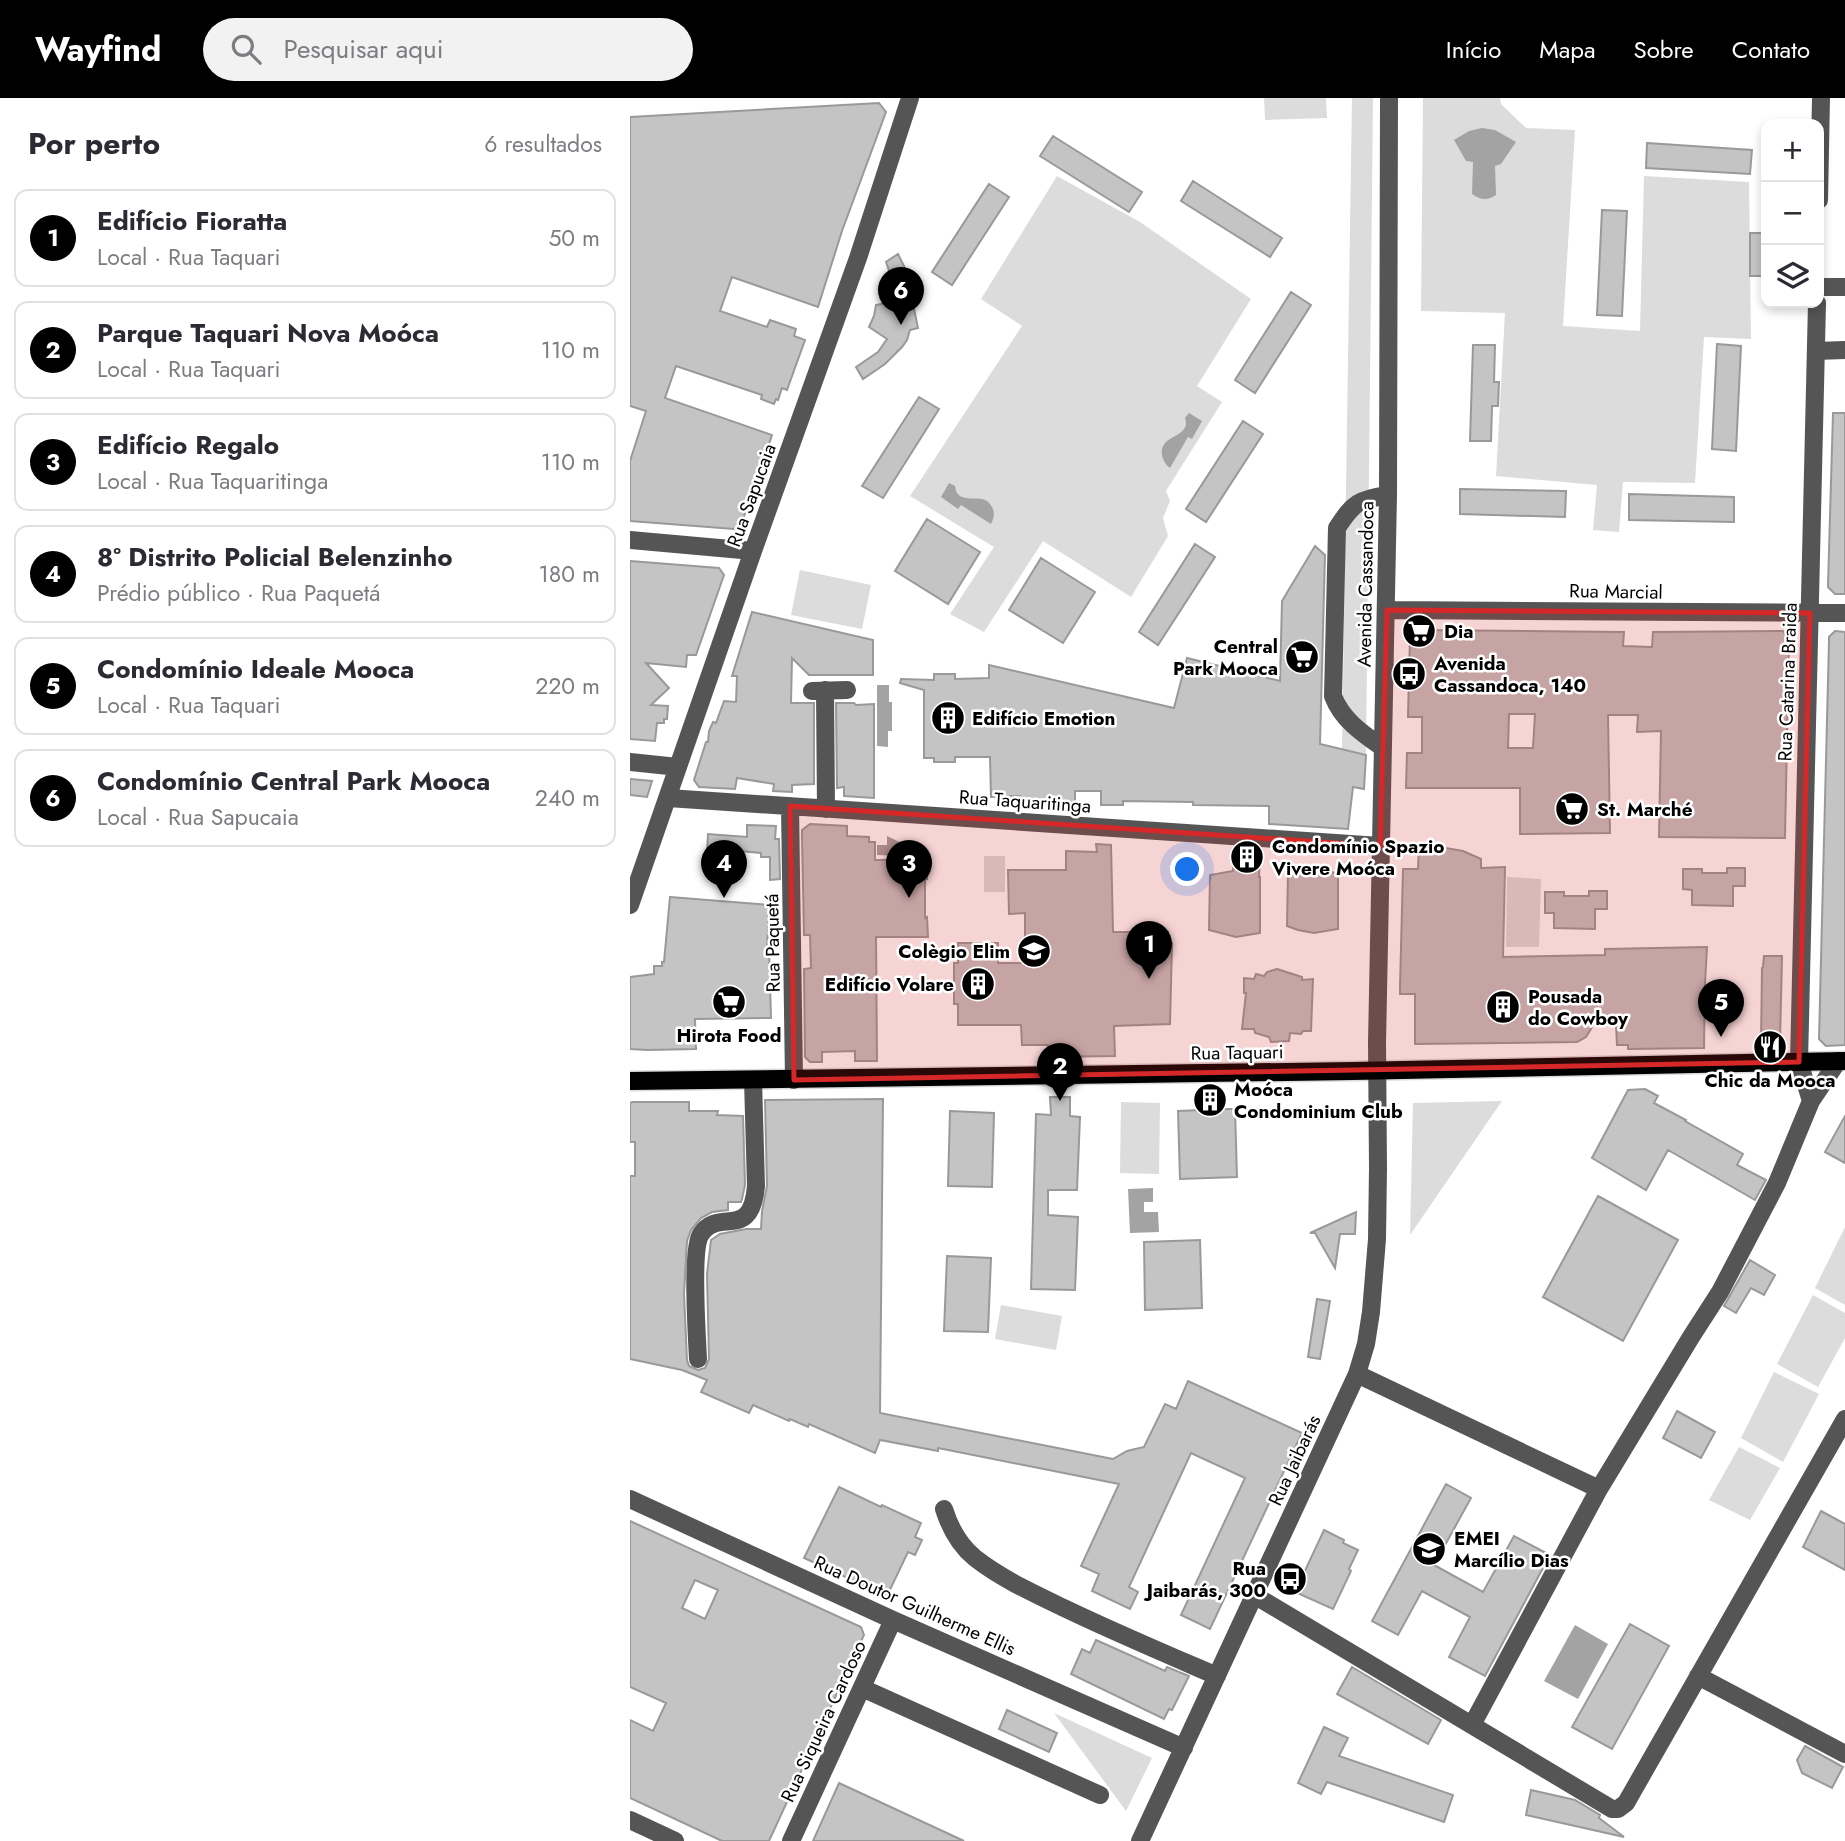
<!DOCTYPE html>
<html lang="pt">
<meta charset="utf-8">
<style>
:root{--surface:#fff;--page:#f2f2f3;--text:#2b2b33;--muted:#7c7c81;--line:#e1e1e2;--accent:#000}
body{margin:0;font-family:Jost,sans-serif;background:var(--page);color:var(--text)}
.controls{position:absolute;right:21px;top:21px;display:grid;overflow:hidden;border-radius:14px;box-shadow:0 4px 10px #0003}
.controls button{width:63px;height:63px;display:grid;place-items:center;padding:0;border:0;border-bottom:2px solid var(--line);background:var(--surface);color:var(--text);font:35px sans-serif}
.you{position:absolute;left:558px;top:772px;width:24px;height:24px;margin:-18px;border:5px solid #fff;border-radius:50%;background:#1a73e8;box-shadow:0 0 0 10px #1a73e833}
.badge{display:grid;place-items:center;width:46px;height:46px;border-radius:50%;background:var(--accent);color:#fff;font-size:23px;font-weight:700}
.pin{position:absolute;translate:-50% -58px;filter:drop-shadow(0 2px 4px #0008)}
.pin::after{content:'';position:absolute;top:37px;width:24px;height:21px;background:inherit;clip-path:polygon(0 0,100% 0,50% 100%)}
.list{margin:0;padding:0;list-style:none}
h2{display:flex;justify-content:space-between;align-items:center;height:91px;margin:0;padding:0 28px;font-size:30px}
h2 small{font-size:23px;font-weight:400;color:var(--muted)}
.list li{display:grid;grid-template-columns:46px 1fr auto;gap:21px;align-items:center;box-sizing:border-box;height:98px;margin:0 14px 14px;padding:0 14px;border:2px solid var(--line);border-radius:14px}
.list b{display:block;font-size:26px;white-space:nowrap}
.list p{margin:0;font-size:23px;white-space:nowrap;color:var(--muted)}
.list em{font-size:23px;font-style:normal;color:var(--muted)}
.icon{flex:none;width:38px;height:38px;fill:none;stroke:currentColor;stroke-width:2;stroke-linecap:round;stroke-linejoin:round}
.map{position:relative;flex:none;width:1215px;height:1743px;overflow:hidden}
header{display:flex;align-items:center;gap:42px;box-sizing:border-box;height:98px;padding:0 35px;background:var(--accent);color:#fff}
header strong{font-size:33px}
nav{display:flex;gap:38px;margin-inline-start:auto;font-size:24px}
.search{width:490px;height:63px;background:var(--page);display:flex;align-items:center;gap:18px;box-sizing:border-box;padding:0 24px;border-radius:38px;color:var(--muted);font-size:26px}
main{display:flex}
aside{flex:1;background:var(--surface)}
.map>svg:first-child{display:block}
.green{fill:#dcdcdc}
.water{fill:#a3a3a3}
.building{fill:#c4c4c4;stroke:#999;stroke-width:2;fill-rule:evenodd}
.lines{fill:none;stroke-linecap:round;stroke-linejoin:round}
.major-casing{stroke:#dbdbdb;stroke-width:21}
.minor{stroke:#555;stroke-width:18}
.major{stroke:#000;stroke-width:18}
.marked{fill:#d62828;fill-opacity:0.2;stroke:#d62828;stroke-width:5;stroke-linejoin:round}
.labels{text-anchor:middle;stroke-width:5;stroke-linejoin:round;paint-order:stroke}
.street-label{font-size:19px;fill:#000;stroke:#fff}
.poi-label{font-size:19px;font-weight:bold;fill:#000;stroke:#fff;text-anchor:start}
</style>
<header>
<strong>Wayfind</strong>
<div class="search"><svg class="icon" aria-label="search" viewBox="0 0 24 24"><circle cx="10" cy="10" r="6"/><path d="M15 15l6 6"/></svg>Pesquisar aqui</div>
<nav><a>Início</a><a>Mapa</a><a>Sobre</a><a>Contato</a></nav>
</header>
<main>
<aside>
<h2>Por perto<small>6 resultados</small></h2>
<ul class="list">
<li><span class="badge">1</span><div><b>Edifício Fioratta</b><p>Local · Rua Taquari</p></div><em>50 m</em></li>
<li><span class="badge">2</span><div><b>Parque Taquari Nova Moóca</b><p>Local · Rua Taquari</p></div><em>110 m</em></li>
<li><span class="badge">3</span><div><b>Edifício Regalo</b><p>Local · Rua Taquaritinga</p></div><em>110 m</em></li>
<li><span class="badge">4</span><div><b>8º Distrito Policial Belenzinho</b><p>Prédio público · Rua Paquetá</p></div><em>180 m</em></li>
<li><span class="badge">5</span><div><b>Condomínio Ideale Mooca</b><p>Local · Rua Taquari</p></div><em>220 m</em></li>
<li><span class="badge">6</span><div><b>Condomínio Central Park Mooca</b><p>Local · Rua Sapucaia</p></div><em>240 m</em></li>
</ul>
</aside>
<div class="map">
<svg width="1215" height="1743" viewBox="0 0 1215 1743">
<rect width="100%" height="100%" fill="#fff"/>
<path class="green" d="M634 0H696L697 20 635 22Z
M722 0H743L736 657 712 651Z
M793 0H870L871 6 896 30 945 32 933 228 1010 233 1014 78 1119 84 1121 241 1074 239 1065 385 993 384 989 434 963 432 967 387 866 378 875 215 791 213Z
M427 78 510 124 621 201 567 288 592 304 536 393 540 403 533 420 538 438 501 499 413 443 354 534 320 516 364 449 280 398 392 228 351 201Z
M170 472 241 487 232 531 161 517Z
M354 758H375V794H354Z
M877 779 911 781 909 849H876Z
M872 1003 780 1137 783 1005Z
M491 1004 530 1005 529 1076 490 1075Z
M1215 1129V1207L1185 1190Z
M1183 1197 1215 1215V1240L1188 1289 1147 1266Z
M371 1207 432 1218 426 1252 365 1241Z
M1144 1274 1189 1296 1153 1364 1111 1340Z
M1109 1349 1150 1370 1120 1422 1079 1402Z
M424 1615 522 1660 496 1713Z"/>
<path class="water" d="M852 30 865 32 886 44 871 66 865 68 866 97C857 103 851 102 842 96L843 64 836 63 824 42 839 33Z
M559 315 572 323 562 341 558 339 540 370C530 362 528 348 540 341 544 338 551 336 554 331 557 327 556 324 555 320Z
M319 385 325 388C326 392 326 395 330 398 341 404 355 395 362 409 365 415 364 420 361 426L331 407 328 411 311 399Z
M247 587H259V604H262V633H258V649L247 648Z
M257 738 278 748H295L296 759 247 757V747H257Z
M523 1090V1104H514V1114H528L529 1134 500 1135 498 1091Z
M945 1527 978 1546 948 1601 914 1583Z"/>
<path class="building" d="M249 5 256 14 212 133 188 209 102 179 90 213 137 229 140 222 166 231 164 238 175 242 157 292 152 290 148 302 146 301 144 306 131 301 132 297 46 268 35 300 142 337 111 427 104 431 0 423V363L16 313 0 308V19Z
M423 38 512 94 499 114 410 58Z
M1017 45 1122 52 1120 76 1016 70Z
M563 83 652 140 640 159 551 103Z
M359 86 379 99 322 187 302 174Z
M972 112 997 113 992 218 967 217Z
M1120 135H1136V178H1120Z
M268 156 276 172 288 230 280 232 277 242 272 249 255 266 233 281 226 269 248 254 257 241 239 229 244 218 246 207 269 202 256 164Z
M661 194 681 207 625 295 605 282Z
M1087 246 1111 248 1106 353 1082 351Z
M843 247H865L864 284H869L868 308H862L861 343H840Z
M289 299 309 311 253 400 232 388Z
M1203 315H1215V496H1205L1198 489V487Z
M613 323 633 336 576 424 556 411Z
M830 391 936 393 935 419 830 416Z
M999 396 1104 399V424L999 422Z
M297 421 350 454 318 506 265 473Z
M565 446 585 459 528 547 509 534Z
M685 448 695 457 690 646 736 657 734 691 723 689 718 731 639 726V708L563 707V704L493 703V707H471V693H445V704H391L390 698 361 699 360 659H325V664H304V660H294V592L270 585 271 581 304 582V576H325V581L359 580V567L544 610 557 560 650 583 652 503Z
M411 460 465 494 433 545 379 512Z
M0 463 89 470 94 477 66 557H57L56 569 16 565 39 590 21 607 38 608 37 621H34V625H27L25 643 0 641Z
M122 514 243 542V577H179L162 560 161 605H184V686L162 687V694L143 693 144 686 107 680 105 691 69 689 64 682 76 644H78L79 633 83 624 86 625 94 603 106 604 107 578H102Z
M787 532 994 534 993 548 1022 549 1023 534 1153 533 1159 541 1155 740 1029 739 1031 633 1007 634 1008 617H978L980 735 890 736V690H776L777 655H792V619H778L780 538ZM879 616H905L903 650H878Z
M1205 533 1215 534V947L1196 948 1189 941 1199 543V539Z
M206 605H224L226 607 244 606V700L214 698V689L207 690Z
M0 681 22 683 17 699 0 697Z
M180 726 217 728V738L239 739V744H245V762H297V781H295V820L297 819 298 839H246L247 963H225V953L192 954V964H180L175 959 174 871 181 870 180 837H174L172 739V732Z
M117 727 146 728 145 741H149L150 781 140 782V759H131V755L98 752 97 756 77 755 78 736 117 739Z
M466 746 481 747 483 834H538V845H542L540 926 484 928 485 958 418 959V947H392L391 927H328V906H324V865H328V845H368V865H395V815L379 816 378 772H436V753L467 754Z
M789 748 810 749 833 753 851 761V770L875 769 873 859 975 857V851L1077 849 1075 886 1074 950 998 951V947H987L986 926H964L956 939 947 944 785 946V896H770V889L773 771H788Z
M604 754 630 756 629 779H630V835L606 839 579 832 580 777 603 773Z
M678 770H688L708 776V831L684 835 668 832 657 828 658 774Z
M1097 770H1115V788H1103V808L1062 807V792L1053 791V771H1072V775H1097Z
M959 793H977V811H965V831L924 830V815H915V794H934V798H959Z
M40 799 139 807 137 851H139L141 920 65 921 66 951 17 952 0 951V879L24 876V868H32V864H34Z
M1134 858H1152L1150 943 1143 949H1131L1132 870 1133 869Z
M647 871 672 879V882L683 881 681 933H673L671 936 660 935 659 943 641 944 639 939 625 935 624 931H612L616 895H614V880L624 881 626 876 634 878 637 874Z
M1015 991 1028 998 1024 1005 1056 1022 1055 1023 1113 1056 1107 1067 1136 1082 1125 1102 1038 1052 1016 1092 962 1060 998 992Z
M572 997H589V1011H605L607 1079 550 1081 548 1013 572 1012Z
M420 999H440V1018L450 1019 447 1092H418V1117L448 1119 445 1192 401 1191 406 1016 421 1017Z
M253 1001 250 1315 483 1361 497 1353 514 1349 535 1306 546 1311 558 1283 672 1335 580 1531 551 1517 615 1380 561 1355 499 1489 508 1494 500 1511 462 1493 469 1476 451 1468 489 1386 308 1350V1353L250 1342 245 1355 179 1326 178 1329 160 1321 159 1323 123 1307 119 1315 71 1294 77 1282 52 1272 0 1261V1078H5V1044H0V1005L2 1004H59V1013H88L87 1017 113 1018 115 1087 112 1101 111 1104H98V1112L82 1114 71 1120 61 1132 57 1143 54 1196 57 1262 59 1268 68 1272 75 1270 79 1261 77 1176 81 1142 90 1136 116 1131H131L132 1113 137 1088 135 1002Z
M320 1013 364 1015 362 1089 318 1088Z
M1215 1018V1065L1195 1054Z
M968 1098 1048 1142 993 1243 913 1199Z
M726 1114 725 1136H710L705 1170 685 1135H680Z
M570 1142 572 1210 515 1212 514 1144Z
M317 1158 361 1160 358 1234 314 1233Z
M1120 1162 1145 1177 1134 1197 1121 1190 1106 1215 1094 1208Z
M687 1201 700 1203 690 1261 678 1259Z
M1047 1313 1085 1334 1071 1360 1033 1340Z
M816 1386 841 1400 804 1467 853 1494 884 1438 920 1457 855 1578 819 1559 840 1519 792 1493 768 1537 742 1523Z
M209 1389 251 1409 252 1407 291 1425 285 1439 292 1442 285 1457 278 1454 257 1498 174 1460Z
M1191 1413 1215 1426V1472L1173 1449Z
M0 1423 231 1529 234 1537 139 1743H92L0 1700V1622L23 1633 36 1605 0 1589ZM65 1482 88 1492 75 1521 52 1510Z
M694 1432 714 1442 713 1445 728 1452 719 1471 721 1473 703 1511 665 1494Z
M1000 1526 1039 1548 982 1651 942 1629Z
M466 1542 535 1573 537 1569 559 1578 542 1612 539 1611 534 1621 441 1576 452 1551 460 1555Z
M722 1569 811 1622 798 1646 707 1596Z
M377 1612 427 1635 419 1654 369 1631Z
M694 1629 718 1640 709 1658 823 1697 814 1724 697 1684 691 1696 668 1685Z
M1175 1648 1213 1669 1202 1690 1172 1675 1167 1662Z
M209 1685 278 1717 334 1743H183Z
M901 1692 945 1702 970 1717 969 1720 994 1739 896 1717Z"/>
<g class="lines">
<g class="major-casing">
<path id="major" d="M0 983 723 973 1215 963"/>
</g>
<path class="minor" d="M1189 102 1191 0
M1189 189H1215
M1186 253 1215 252
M0 442 123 453
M757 512 1215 515
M195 592 196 711
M182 593 217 592
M753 650C733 636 712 622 703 598L707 430C724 404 728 402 758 397
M0 664 48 669
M38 700 750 748
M160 708 164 982
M0 807 123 453 228 160 280 0
M1181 1003 1169 964 1187 205
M68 1261C67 1240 61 1150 71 1136 89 1109 121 1144 126 1088L123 982
M727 1276 969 1391
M0 1401 263 1522 554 1650
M314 1411C320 1430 329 1447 345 1460 372 1481 403 1495 434 1510 484 1534 536 1556 587 1578
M624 1497 982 1711H988L996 1705 1215 1321
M1068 1578 1215 1656
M232 1590 470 1697
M842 1627 969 1391 1061 1239 1090 1194 1147 1085 1181 1003 1208 963
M0 1722 45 1743
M161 1743 263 1522
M510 1743 727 1276 736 1246 741 1214 747 1141 748 1070 747 945 758 397 759 0"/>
<use href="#major" class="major"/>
</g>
<path class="marked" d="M757 512 1180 515 1169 964 164 982 160 708 750 748Z"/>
<defs>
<g id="supermarket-disc" transform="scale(1.75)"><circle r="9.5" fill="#000" stroke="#fff"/><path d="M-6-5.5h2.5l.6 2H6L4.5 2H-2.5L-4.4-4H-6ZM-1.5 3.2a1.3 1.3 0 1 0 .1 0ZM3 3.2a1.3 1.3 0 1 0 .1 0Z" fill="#fff"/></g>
<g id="bus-disc" transform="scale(1.75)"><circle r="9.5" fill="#000" stroke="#fff"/><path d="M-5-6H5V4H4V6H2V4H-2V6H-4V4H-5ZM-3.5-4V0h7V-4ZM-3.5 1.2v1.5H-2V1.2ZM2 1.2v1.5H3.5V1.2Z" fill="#fff"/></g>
<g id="building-disc" transform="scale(1.75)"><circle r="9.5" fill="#000" stroke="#fff"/><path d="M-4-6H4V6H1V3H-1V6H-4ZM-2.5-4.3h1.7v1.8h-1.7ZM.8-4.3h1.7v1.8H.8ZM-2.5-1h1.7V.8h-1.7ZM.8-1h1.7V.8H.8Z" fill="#fff"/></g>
<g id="school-disc" transform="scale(1.75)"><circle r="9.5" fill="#000" stroke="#fff"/><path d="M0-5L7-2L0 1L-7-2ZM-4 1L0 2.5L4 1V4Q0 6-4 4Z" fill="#fff"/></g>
<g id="restaurant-disc" transform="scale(1.75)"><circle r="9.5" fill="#000" stroke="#fff"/><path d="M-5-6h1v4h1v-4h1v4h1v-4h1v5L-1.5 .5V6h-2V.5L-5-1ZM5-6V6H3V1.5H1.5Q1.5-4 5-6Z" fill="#fff"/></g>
</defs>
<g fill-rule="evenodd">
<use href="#supermarket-disc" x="789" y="533"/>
<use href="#supermarket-disc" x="672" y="559"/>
<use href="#bus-disc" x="779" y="576"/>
<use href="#building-disc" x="318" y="620"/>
<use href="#supermarket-disc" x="942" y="711"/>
<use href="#building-disc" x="617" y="759"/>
<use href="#school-disc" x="404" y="853"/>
<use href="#building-disc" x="348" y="886"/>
<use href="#supermarket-disc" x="99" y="904"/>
<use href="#building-disc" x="873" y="909"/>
<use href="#restaurant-disc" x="1140" y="949"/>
<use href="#building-disc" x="580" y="1002"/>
<use href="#school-disc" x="799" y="1451"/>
<use href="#bus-disc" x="660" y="1481"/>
</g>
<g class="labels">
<g class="street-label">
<text transform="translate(121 397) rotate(-70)" y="7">Rua Sapucaia</text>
<text transform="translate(735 486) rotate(-89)" y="7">Avenida Cassandoca</text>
<text transform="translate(986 493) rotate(1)" y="7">Rua Marcial</text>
<text transform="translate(1157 584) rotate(-88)" y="7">Rua Catarina Braida</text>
<text transform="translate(395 703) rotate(4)" y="7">Rua Taquaritinga</text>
<text transform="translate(142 845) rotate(-91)" y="7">Rua Paquetá</text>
<text transform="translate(607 954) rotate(-1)" y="7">Rua Taquari</text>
<text transform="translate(664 1362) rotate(-65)" y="7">Rua Jaibarás</text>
<text transform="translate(285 1507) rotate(24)" y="7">Rua Doutor Guilherme Ellis</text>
<text transform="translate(193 1623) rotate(-65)" y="7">Rua Siqueira Cardoso</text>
</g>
<g class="poi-label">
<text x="814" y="540">Dia</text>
<text x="648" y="555" text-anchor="end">Central<tspan x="648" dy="22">Park Mooca</tspan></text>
<text x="804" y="572">Avenida<tspan x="804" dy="22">Cassandoca, 140</tspan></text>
<text x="342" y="627">Edifício Emotion</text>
<text x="967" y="718">St. Marché</text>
<text x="642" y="755">Condomínio Spazio<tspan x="642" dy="22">Vivere Moóca</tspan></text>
<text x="380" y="860" text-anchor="end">Colègio Elim</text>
<text x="324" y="893" text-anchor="end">Edifício Volare</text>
<text x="898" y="905">Pousada<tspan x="898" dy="22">do Cowboy</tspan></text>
<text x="99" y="944" text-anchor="middle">Hirota Food</text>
<text x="1140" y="989" text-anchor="middle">Chic da Mooca</text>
<text x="604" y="998">Moóca<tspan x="604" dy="22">Condominium Club</tspan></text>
<text x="824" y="1447">EMEI<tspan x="824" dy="22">Marcílio Dias</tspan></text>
<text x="636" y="1477" text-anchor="end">Rua<tspan x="636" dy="22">Jaibarás, 300</tspan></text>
</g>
</g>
</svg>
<div class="controls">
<button>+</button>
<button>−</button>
<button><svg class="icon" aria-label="layers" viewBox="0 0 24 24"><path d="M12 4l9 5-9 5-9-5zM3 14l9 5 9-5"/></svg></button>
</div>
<div class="you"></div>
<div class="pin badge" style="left:519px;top:881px">1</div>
<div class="pin badge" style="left:430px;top:1003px">2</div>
<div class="pin badge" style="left:279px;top:800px">3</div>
<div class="pin badge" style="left:94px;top:800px">4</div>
<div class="pin badge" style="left:1091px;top:939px">5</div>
<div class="pin badge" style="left:271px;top:227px">6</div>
</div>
</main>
